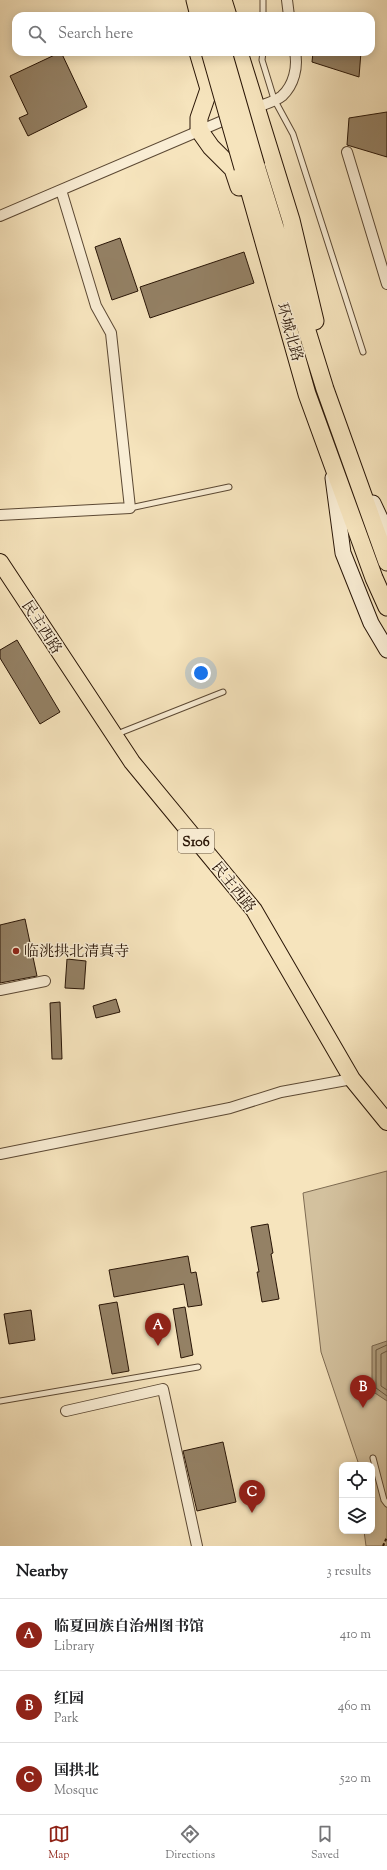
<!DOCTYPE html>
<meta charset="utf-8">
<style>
:root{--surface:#fff;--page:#f6f6f6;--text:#202124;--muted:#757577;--line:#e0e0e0;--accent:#8f2418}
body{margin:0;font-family:"Sorts Mill Goudy","Noto Serif SC",serif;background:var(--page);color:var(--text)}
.controls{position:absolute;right:12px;bottom:12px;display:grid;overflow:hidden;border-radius:8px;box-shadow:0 2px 10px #0003}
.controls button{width:36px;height:36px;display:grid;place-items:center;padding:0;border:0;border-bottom:1px solid var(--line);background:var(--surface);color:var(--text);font:20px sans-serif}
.you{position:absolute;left:201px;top:673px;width:14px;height:14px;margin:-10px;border:3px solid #fff;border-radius:50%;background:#1a73e8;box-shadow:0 0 0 6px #1a73e833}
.badge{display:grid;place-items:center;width:26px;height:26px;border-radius:50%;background:var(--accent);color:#fff;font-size:13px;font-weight:700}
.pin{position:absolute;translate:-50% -33px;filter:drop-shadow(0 1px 2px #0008)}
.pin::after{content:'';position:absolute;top:21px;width:14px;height:12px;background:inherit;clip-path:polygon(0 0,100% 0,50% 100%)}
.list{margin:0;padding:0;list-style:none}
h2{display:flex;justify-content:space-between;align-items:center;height:52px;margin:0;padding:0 16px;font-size:17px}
h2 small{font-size:13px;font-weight:400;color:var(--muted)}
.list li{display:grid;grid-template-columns:26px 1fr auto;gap:12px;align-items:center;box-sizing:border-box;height:72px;padding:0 16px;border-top:1px solid var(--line)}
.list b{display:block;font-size:15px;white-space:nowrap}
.list p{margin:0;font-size:13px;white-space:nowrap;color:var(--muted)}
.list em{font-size:13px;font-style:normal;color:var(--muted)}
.icon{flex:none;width:22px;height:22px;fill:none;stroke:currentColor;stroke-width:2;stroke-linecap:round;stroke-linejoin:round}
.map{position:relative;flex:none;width:387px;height:1546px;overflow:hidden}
.search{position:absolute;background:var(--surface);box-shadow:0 2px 10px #0003;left:12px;right:12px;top:12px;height:44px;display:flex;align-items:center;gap:10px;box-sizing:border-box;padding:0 14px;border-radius:12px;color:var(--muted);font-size:15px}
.sheet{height:268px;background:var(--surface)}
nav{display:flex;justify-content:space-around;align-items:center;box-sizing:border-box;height:56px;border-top:1px solid var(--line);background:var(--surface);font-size:11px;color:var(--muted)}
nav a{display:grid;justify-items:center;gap:2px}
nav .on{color:var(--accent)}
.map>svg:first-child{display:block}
.green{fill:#d3c19e;stroke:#7e6b52}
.water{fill:#b09e7f;stroke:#7a674f}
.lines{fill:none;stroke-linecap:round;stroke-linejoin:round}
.shore{stroke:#6c5a42;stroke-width:1}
.building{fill:#948165;stroke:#291506}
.service-casing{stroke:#5c4934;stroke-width:7}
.minor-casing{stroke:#5c4934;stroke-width:12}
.secondary-casing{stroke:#291506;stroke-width:17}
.primary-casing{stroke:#291506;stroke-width:18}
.trunk-casing{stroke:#291506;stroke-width:19}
.path{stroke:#291506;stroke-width:2;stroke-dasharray:3 2;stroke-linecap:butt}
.service{stroke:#f9edd4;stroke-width:5}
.minor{stroke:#f9edd4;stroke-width:10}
.secondary{stroke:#f9edd4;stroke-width:15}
.primary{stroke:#f6e4bd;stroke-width:16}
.trunk{stroke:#f6e4bd;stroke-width:17}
.trunk-bridge-casing{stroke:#291506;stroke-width:19;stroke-linecap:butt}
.trunk-bridge{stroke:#f6e4bd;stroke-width:17}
.poi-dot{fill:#8f2418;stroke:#f9edd4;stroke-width:1.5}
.labels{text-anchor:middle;stroke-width:3;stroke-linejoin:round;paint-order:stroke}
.shield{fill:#f9edd4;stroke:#675644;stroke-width:1}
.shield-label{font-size:14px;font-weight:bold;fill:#291506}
.street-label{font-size:15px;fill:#291506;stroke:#f9edd4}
.poi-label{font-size:15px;fill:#291506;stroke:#f9edd4;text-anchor:start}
</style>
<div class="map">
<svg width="387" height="1546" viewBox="0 0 387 1546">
<rect width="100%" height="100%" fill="#f6e4bd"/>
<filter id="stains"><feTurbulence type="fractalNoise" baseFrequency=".005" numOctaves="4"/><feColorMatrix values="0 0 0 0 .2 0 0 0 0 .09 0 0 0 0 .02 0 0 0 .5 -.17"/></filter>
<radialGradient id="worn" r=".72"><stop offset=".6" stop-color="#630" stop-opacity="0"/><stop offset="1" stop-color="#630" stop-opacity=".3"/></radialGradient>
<path class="green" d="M387 1171V1546H366L364 1531H372V1465H359L321 1352 303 1193Z"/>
<path class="water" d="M387 1341V1401L372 1391V1346Z"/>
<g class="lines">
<path class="shore" d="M387 1345 376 1350V1388L387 1396
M387 1351 381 1354V1386L387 1390"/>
</g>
<path class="building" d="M61 52 87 107 28 136 19 118 28 114 10 76Z
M313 52H361L359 77 312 62Z
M387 112V157L347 145 349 118Z
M120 238 138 291 112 300 95 247Z
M244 252 254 283 150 318 140 287Z
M17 640 60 712 40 724 0 658V650Z
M25 919 37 976 0 983V925Z
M67 959 86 961 84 989 65 988Z
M116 999 120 1012 96 1018 93 1006Z
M60 1002 62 1059H52L50 1003Z
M268 1224 273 1253 271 1254 279 1299 262 1302 257 1272H259L251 1227Z
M188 1256 191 1273 196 1272 202 1305 188 1307 184 1284 114 1297 109 1270Z
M117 1302 129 1371 112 1374 99 1305Z
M185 1307 193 1355 181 1358 173 1309Z
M31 1310 35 1340 9 1344 4 1314Z
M223 1442 236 1502 197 1511 183 1451Z"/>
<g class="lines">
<g class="service-casing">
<path id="service" d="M263 16V0
M263 52 262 60 274 99 293 134 363 352
M130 508 229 487
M117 734 223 692
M0 1401 198 1367
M373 1458 384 1500 387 1504"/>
</g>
<g class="minor-casing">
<path id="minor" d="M287 0 289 16
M252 109C261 105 275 102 282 96 294 85 298 67 295 52
M347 152 387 284
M0 216 234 116
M0 515 130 508 111 333 96 306 61 190
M0 990 45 981
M0 1154 230 1108 281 1092 352 1079
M66 1411 163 1389 197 1546"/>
</g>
<g class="secondary-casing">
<path id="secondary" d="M333 478 343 553 371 623 387 650
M373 503 387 533"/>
</g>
<g class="primary-casing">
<path id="primary" d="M0 562 132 762 254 910 352 1079 387 1122"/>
</g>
<g class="trunk-casing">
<path id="trunk" d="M195 0 199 16
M207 0 212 16
M223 0 228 16
M198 52 209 89 199 118V130L211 147 233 169 239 187
M239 52 291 220 315 321
M256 166 325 389 387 562
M243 168 307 394 374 578 387 607"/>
</g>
<path class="path" d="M383 1546 387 1537"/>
<use href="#service" class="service"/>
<use href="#minor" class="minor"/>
<use href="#secondary" class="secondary"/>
<use href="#primary" class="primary"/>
<use href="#trunk" class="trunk"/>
<g class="trunk-bridge-casing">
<path id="trunk-bridge" d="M210 52 243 168
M223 52 256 166"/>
</g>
<use href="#trunk-bridge" class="trunk-bridge"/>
</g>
<circle class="poi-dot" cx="16" cy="951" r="4"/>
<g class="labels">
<rect class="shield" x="178" y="829" width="36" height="24" rx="3"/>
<g class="shield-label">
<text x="196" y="846">S106</text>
</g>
<g class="street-label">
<text transform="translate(290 332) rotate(74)" y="5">环城北路</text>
<text transform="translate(42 627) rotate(57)" y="5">民主西路</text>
<text transform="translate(234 887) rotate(51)" y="5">民主西路</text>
</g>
<g class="poi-label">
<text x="24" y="956">临洮拱北清真寺</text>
</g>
</g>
<rect width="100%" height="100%" filter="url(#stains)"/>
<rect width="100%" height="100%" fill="url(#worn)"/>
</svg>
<div class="controls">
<button><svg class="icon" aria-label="locate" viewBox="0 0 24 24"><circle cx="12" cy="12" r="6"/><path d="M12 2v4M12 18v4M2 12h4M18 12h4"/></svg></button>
<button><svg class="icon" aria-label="layers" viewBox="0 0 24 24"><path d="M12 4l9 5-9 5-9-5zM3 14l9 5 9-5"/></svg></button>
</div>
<div class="you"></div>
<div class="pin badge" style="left:158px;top:1346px">A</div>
<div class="pin badge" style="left:363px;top:1408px">B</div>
<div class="pin badge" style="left:252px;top:1513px">C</div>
<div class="search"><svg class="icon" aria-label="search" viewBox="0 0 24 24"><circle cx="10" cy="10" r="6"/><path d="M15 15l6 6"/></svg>Search here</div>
</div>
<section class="sheet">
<h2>Nearby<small>3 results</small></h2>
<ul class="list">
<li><span class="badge">A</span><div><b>临夏回族自治州图书馆</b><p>Library</p></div><em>410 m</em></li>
<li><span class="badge">B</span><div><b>红园</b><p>Park</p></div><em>460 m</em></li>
<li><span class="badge">C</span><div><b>国拱北</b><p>Mosque</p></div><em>520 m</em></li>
</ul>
</section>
<nav>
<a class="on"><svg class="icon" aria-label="map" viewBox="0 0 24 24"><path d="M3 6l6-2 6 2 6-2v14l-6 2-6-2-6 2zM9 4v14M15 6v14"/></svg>Map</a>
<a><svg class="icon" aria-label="directions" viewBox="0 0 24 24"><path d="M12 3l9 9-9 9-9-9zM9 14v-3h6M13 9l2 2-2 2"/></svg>Directions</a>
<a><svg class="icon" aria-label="saved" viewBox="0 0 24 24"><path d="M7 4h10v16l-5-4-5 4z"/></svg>Saved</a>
</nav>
